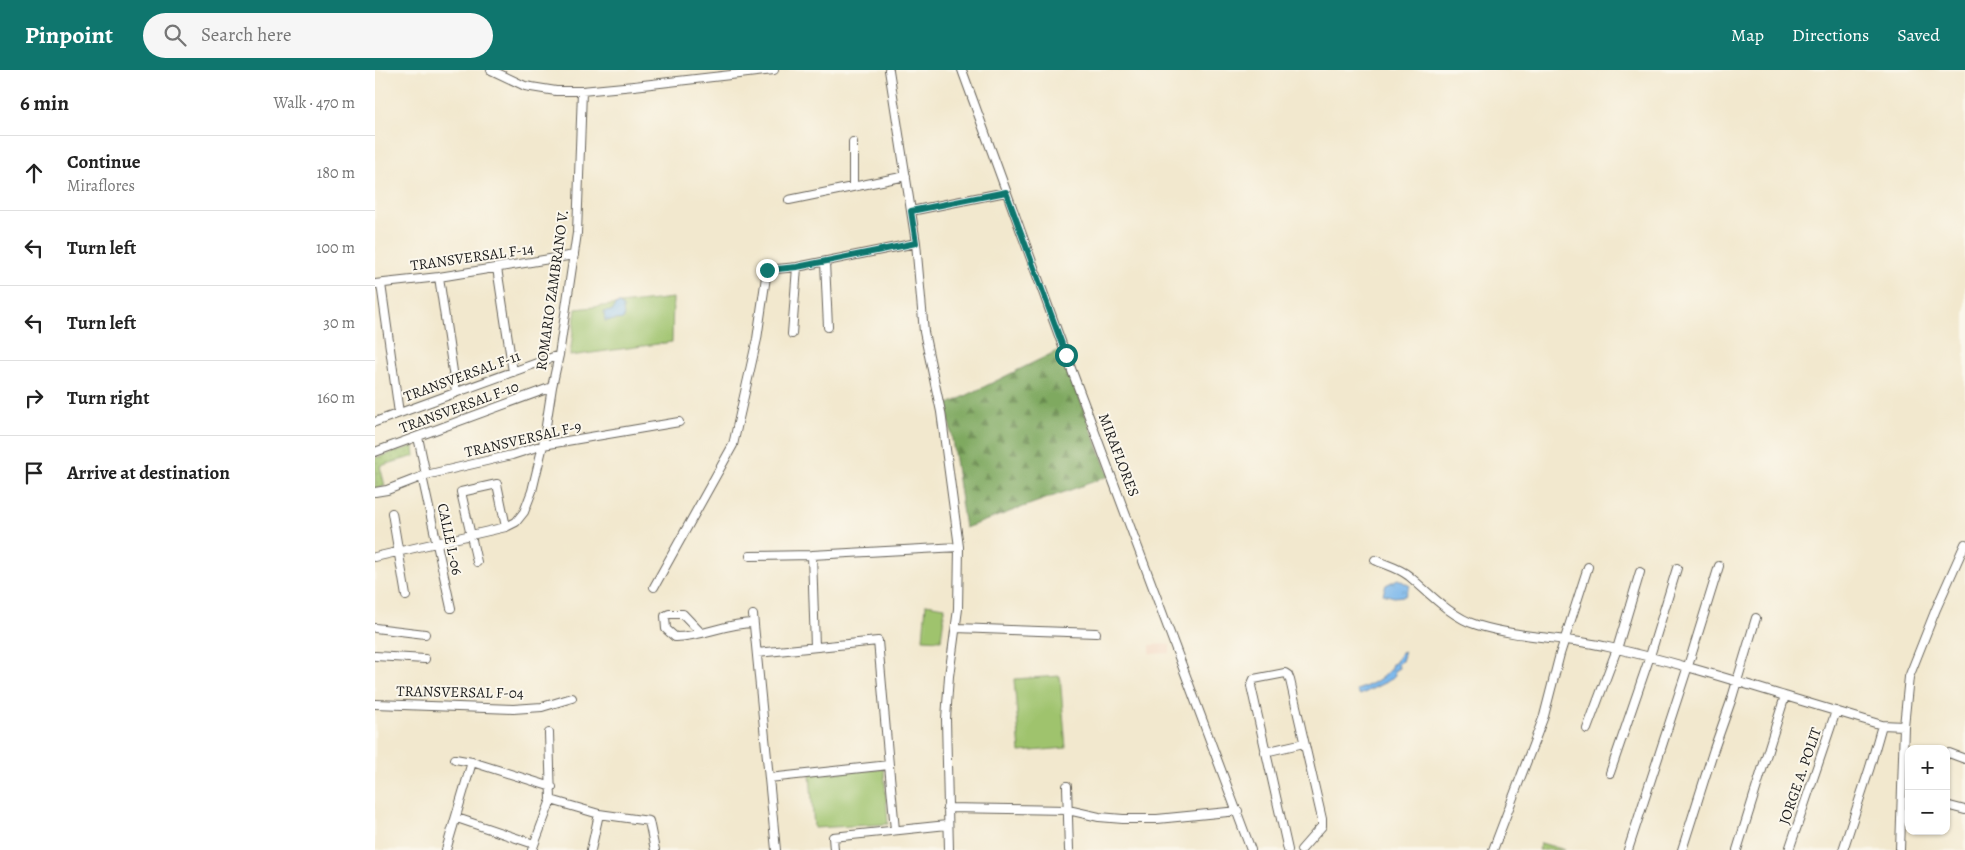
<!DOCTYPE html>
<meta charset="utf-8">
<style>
:root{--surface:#fff;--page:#f6f6f6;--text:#222;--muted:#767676;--line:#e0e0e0;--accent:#0f766e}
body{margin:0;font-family:Alegreya,serif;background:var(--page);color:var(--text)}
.controls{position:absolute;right:15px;bottom:15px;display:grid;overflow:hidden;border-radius:10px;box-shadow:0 1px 4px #0004}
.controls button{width:45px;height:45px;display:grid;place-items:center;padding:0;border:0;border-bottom:1px solid var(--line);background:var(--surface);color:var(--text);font:25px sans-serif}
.stop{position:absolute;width:15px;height:15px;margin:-11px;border:4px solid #0f766e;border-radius:50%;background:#fff}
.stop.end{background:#0f766e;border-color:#fff;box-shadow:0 1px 5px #0008}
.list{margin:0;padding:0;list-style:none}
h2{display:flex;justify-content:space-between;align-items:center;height:65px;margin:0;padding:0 20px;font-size:21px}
h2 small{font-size:16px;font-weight:400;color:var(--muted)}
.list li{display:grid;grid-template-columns:32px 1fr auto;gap:15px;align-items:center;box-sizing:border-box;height:75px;padding:0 20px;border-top:1px solid var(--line)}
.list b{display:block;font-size:19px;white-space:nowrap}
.list p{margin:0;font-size:16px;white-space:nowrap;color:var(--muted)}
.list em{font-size:16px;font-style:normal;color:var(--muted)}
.icon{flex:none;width:28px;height:28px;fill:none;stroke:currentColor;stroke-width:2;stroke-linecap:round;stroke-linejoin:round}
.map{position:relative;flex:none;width:1590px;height:780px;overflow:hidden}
header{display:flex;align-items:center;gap:30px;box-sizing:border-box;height:70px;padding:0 25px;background:var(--accent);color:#fff}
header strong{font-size:24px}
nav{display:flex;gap:28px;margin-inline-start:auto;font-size:18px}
.search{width:350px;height:45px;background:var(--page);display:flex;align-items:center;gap:12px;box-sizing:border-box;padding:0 18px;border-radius:28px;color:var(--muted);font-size:19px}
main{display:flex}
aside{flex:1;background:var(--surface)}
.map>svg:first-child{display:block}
.built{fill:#f3d4be}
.grass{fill:url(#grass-dots);stroke:#5e7044}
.forest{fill:url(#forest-firs);stroke:#4e623e}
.garden{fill:#9fc36d;stroke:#5e7044}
.water{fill:url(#water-ripples);stroke:#4a6984}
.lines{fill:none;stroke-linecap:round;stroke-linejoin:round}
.minor-casing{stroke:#67635a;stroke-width:10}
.minor{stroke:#fff;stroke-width:8}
.route{stroke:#0f766e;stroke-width:6}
.labels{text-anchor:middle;stroke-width:4;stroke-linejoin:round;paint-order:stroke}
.street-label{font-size:15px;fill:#1c1c1c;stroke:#fbf7ec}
</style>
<header>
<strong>Pinpoint</strong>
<div class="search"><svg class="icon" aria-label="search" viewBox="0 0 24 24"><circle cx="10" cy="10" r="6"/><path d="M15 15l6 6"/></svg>Search here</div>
<nav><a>Map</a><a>Directions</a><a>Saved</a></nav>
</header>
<main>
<aside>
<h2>6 min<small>Walk · 470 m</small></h2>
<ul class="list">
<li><svg class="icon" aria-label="ahead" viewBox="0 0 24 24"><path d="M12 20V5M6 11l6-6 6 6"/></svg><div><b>Continue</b><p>Miraflores</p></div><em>180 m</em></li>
<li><svg class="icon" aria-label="left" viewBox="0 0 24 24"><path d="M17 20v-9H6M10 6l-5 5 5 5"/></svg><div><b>Turn left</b></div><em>100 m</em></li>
<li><svg class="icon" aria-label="left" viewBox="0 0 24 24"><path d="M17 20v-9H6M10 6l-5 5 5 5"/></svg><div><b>Turn left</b></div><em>30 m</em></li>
<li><svg class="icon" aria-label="right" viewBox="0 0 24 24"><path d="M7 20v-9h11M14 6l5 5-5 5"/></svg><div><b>Turn right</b></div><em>160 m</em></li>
<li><svg class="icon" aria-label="arrive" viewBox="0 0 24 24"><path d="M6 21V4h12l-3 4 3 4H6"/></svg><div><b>Arrive at destination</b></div></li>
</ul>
</aside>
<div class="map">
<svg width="1590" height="780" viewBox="0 0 1590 780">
<defs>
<pattern id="grass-dots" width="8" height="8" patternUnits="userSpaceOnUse" patternTransform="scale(1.25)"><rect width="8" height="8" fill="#9fc36d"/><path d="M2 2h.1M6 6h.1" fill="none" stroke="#88a75e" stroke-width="1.8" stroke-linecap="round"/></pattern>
<pattern id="forest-firs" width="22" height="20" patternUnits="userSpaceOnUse" patternTransform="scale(1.25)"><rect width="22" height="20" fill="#7fa960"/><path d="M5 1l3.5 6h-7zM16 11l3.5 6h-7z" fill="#67894e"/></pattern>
<pattern id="water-ripples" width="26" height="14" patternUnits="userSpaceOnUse" patternTransform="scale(1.25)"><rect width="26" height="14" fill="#78b6eb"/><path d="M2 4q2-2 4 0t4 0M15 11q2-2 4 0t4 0" fill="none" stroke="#679cc9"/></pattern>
</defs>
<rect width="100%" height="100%" fill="#fbf7ec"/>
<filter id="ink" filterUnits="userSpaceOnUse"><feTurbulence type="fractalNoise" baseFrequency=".02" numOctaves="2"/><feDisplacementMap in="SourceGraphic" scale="10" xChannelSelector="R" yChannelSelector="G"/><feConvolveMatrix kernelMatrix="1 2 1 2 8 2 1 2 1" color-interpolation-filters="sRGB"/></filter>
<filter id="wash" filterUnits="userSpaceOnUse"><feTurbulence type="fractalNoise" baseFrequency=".0096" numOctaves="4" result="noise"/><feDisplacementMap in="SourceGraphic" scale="20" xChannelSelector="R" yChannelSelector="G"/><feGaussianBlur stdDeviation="1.12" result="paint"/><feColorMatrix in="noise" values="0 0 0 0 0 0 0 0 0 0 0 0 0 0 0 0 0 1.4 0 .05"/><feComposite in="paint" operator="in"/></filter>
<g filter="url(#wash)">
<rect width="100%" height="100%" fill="#f2e8ce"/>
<path class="built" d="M795 574V583L775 584V575Z"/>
<path class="grass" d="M39 376 40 386 5 396 10 416 0 419V388Z"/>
<path class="forest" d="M686 279 734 406 590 458 572 335Z"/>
<path class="garden" d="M298 228 297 272 195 286 201 239Z
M551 534 570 537 566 570 548 569Z
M685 606 691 678 645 682 639 609Z
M509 699 513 754 439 758 435 704Z
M1166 773 1190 780H1164Z"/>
<path class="water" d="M240 235 244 234 248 237 249 249 230 251 229 242 238 241Z
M1023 509 1035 516 1030 526 1019 527 1008 524 1011 515Z
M1030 581 1027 591 1023 594 1024 598 1019 601 1020 605 1015 610 985 625 981 620C993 617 1014 606 1017 594L1020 593 1026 583Z"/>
</g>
<g filter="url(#ink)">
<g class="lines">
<g class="minor-casing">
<path id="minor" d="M116 0 150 16 181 21H207L259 16 399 0
M514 0 541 173 549 262 566 342 584 477 583 539 574 606 571 649 574 780
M587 0 691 285 876 780
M478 72V117
M414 130 531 106
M536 141 631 122
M450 192 453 257
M122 198 138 302
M64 207 81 322
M0 214 64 207 199 185
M6 214 24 343
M417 264 422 197
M0 352 184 285
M43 367 51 405
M0 382 177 317
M47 406 76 538
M0 422 12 420 51 405 137 385 168 375 304 352
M17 443 31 526
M437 485 440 577
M375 486 437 485 584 477
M0 487 131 457 141 452 149 442 157 421 168 375 177 317 184 285 202 163 207 21
M1000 490C1011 495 1024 498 1034 506 1054 523 1076 547 1102 555 1144 568 1190 567 1233 577 1293 590 1351 608 1410 626
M102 492 86 422 122 414 131 457
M279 517 358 375 382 269 392 200 422 197 541 173
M378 545 401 780
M0 558 50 564
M581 558 721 563
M326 563 308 544H294L290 546 291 559 300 567C327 567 351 553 378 553
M382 583 503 571 514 695
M0 586 50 589
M0 634 138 639 167 637 197 628
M1212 659 1242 579 1265 502
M890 682 929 673
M1571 685 1574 683 1590 689
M80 689 97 692 177 717
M1235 703 1275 586 1302 498
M394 708 514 695 520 760
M692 716 694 780
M176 730 224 744 274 751 280 780
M1571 735 1590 740
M572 738 693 740 724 747 748 749H782L863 741
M82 748 159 774
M71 780 97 692
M157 780 176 730 174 663
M216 780 224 744
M459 780 458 767 572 755
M913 780 876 616 879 609 910 603 913 605 915 610 947 749V756L926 780
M1118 780 1169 646 1185 584 1213 497
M1253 780 1313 596 1344 496
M1307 780 1339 679 1356 631 1381 548
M1362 780 1410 626 1507 655 1529 656
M1414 780 1461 641
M1468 780 1495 697 1507 655
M1525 780 1529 656 1534 607 1561 539 1590 474"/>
</g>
<use href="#minor" class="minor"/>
</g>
</g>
<g class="lines" filter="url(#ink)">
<path class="route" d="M392 200 422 197 541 173 536 141 631 122 691 285"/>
</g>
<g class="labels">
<g class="street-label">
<text transform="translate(97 187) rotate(-8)" y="5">TRANSVERSAL F-14</text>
<text transform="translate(177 220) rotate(-82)" y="5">ROMARIO ZAMBRANO V.</text>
<text transform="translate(87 306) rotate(-20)" y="5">TRANSVERSAL F-11</text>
<text transform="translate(84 337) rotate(-20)" y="5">TRANSVERSAL F-10</text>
<text transform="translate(148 369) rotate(-13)" y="5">TRANSVERSAL F-9</text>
<text transform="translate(744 385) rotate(69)" y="5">MIRAFLORES</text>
<text transform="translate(75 469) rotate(78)" y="5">CALLE L-06</text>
<text transform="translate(85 622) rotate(1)" y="5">TRANSVERSAL F-04</text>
<text transform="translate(1425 706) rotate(-71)" y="5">JORGE A. POLIT</text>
</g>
</g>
</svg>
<div class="controls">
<button>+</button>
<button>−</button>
</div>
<div class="stop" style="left:691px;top:285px"></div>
<div class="stop end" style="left:392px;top:200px"></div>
</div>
</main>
